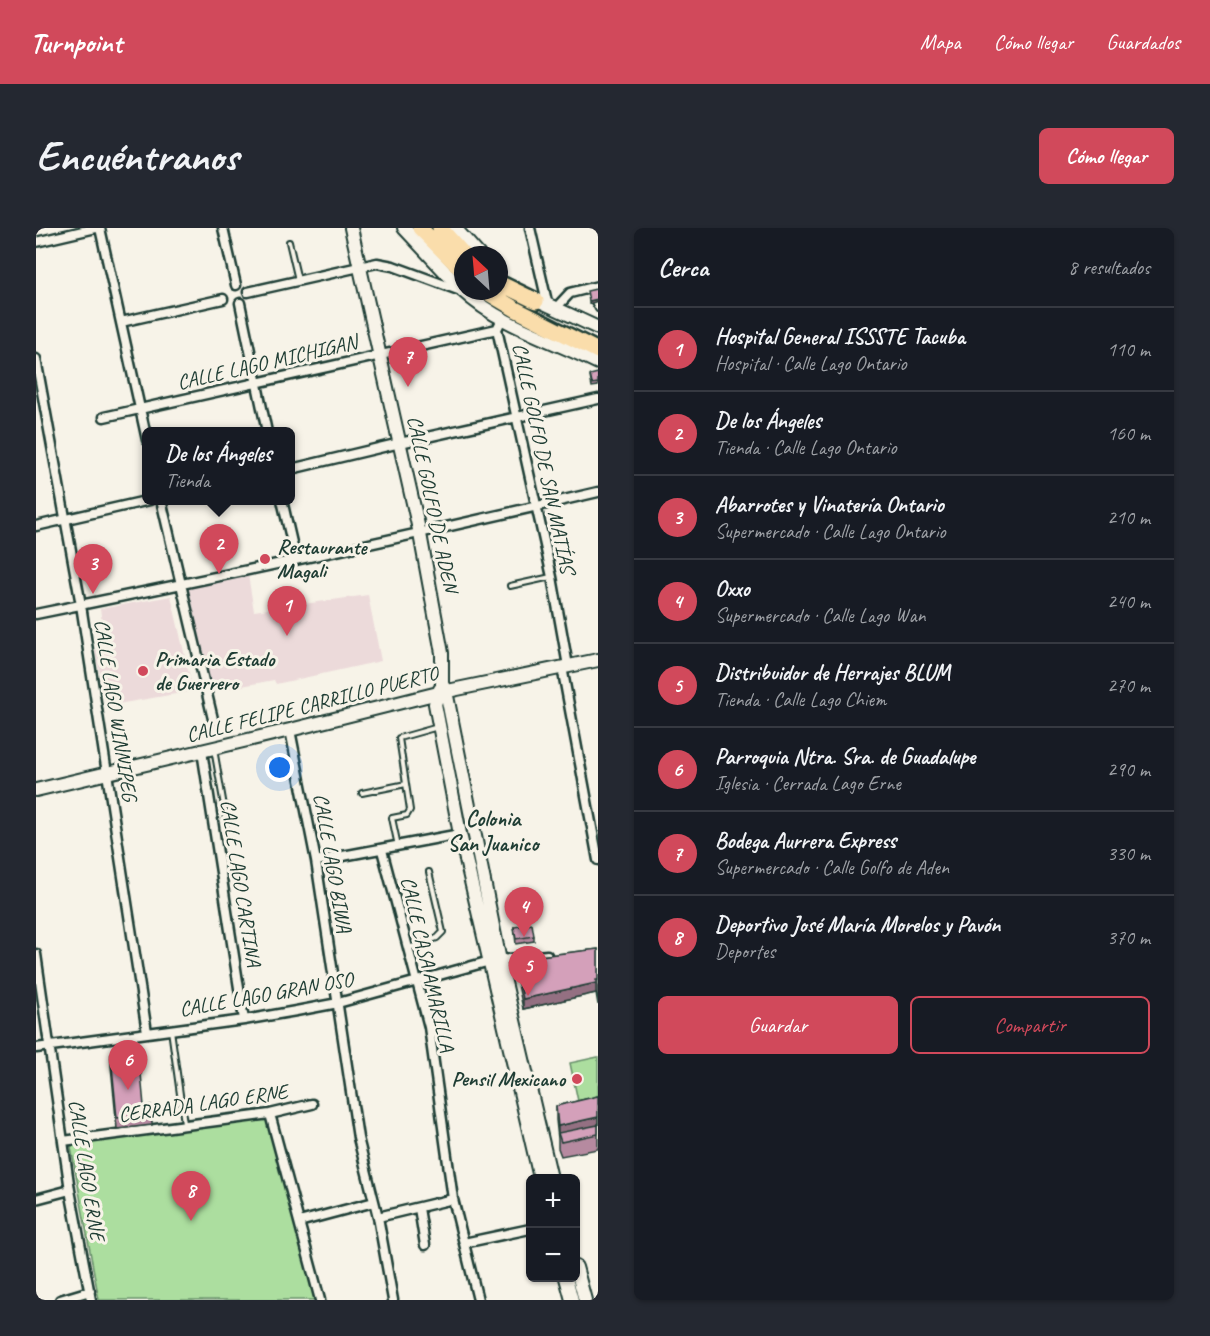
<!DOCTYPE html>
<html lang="es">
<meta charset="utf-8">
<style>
:root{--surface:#171b24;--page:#242831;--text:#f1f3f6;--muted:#9ea1a6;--line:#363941;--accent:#d1495b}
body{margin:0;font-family:Caveat,sans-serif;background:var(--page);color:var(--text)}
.controls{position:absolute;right:18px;bottom:18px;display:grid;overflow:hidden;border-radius:9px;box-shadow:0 2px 4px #0004}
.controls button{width:54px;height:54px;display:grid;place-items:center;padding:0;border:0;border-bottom:2px solid var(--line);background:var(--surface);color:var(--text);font:30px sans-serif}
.compass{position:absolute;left:418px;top:18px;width:54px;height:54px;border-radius:50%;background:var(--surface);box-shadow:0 2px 4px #0004;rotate:334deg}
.you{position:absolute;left:244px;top:540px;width:21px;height:21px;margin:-15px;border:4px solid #fff;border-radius:50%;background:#1a73e8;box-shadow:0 0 0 9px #1a73e833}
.badge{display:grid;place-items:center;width:39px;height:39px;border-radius:50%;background:var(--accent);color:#fff;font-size:20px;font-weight:700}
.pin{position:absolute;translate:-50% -50px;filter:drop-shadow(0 2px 3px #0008)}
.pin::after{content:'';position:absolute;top:32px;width:21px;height:18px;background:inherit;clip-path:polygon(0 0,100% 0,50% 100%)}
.popup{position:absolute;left:106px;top:199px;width:153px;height:78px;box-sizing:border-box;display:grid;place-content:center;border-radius:9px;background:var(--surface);filter:drop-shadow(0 2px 4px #0005);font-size:20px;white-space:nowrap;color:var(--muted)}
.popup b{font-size:22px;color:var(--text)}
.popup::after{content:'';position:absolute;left:50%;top:100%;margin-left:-12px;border:12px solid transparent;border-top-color:var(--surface)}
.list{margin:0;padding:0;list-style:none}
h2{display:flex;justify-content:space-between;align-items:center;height:78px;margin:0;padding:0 24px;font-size:26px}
h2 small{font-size:20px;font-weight:400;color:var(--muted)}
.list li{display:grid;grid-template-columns:39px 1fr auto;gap:18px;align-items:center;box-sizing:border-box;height:84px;padding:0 24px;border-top:2px solid var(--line)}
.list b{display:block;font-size:22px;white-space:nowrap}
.list p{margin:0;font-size:20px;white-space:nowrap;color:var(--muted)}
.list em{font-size:20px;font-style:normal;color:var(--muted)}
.actions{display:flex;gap:12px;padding:18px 24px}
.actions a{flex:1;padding:14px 0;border:2px solid var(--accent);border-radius:9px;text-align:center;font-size:21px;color:var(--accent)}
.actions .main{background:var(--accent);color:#fff}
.map{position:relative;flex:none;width:562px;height:1072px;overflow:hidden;border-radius:9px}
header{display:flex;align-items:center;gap:36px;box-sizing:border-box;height:84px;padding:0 30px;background:var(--accent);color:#fff}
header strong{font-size:28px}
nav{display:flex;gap:33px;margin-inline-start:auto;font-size:21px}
.intro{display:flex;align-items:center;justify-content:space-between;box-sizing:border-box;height:144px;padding:0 36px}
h1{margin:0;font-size:42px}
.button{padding:15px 27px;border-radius:9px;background:var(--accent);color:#fff;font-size:21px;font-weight:700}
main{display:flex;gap:36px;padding:0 36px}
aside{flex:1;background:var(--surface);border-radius:9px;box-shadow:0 2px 4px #0004}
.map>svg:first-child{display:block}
.built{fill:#ecdada}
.green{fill:#acde9f;stroke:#668e6a;stroke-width:1.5}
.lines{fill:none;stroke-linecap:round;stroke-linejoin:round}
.lane-casing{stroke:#1f3d34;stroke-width:8}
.street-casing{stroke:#1f3d34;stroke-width:13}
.secondary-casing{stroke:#1f3d34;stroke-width:16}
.highway-casing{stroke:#1f3d34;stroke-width:20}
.lane{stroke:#f7f3e8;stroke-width:4}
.street{stroke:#f7f3e8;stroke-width:8}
.secondary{stroke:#f7f3e8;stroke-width:12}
.highway{stroke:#faddab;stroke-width:15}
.wall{fill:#b68aa0;stroke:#1f3d34;stroke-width:1.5}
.shaded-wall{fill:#947082;stroke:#1f3d34;stroke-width:1.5}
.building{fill:#d4a0ba;stroke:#1f3d34;stroke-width:1.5}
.poi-dot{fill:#d1495b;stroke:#f7f3e8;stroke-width:2}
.labels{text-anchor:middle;stroke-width:6;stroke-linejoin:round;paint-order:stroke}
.street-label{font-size:21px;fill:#1f3d34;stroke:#f7f3e8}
.poi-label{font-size:21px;font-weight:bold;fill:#1f3d34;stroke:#f7f3e8;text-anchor:start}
.neighbourhood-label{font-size:22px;font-weight:bold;fill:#1f3d34;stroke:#f7f3e8}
</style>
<header>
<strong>Turnpoint</strong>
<nav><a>Mapa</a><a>Cómo llegar</a><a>Guardados</a></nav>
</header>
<div class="intro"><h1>Encuéntranos</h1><a class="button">Cómo llegar</a></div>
<main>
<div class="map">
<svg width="562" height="1072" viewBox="0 0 562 1072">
<rect width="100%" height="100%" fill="#f7f3e8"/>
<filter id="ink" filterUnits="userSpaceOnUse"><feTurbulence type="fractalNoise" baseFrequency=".0167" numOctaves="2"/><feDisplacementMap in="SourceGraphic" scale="12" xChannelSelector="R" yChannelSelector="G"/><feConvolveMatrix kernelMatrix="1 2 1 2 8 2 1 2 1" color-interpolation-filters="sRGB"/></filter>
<g filter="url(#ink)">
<path class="built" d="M212 347 218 383 332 367 345 433 240 456 238 452 174 464 149 360Z
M135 368 157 463 70 478 59 422 70 420 64 381Z"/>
<path class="green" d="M562 829V869L542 873 534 835Z
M232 888 282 1072H63L34 914Z"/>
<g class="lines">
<g class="lane-casing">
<path id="lane" d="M253 14 262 52
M558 74 562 81
M474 358 515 349
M178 521 191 595
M326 565 370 556
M362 618 356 590 371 587 374 582 363 510 402 499
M373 720 401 710 407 704 393 644
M135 802 148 895"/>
</g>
<g class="street-casing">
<path id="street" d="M64 0 111 212
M187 0 200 57
M494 0 512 78
M0 14 60 0
M212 64 341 35 357 38 425 63
M204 75 231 204
M519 81 534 65 562 58
M85 94 187 71
M461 101 516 349 532 438
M0 131 45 377 111 804
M68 189 461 101 466 91
M255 241 364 215 562 171
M125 272 177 491
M246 272 260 332
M0 298 114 272
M0 386C188 348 375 308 562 264
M526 439 562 632
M254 502 280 633 322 910 342 989 357 1072
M166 523 208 792
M346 622 393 799 417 971 442 1072
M280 633 424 606
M0 726 34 962 55 1072
M0 820 208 792 260 783 302 775 454 733 511 727
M234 886 284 1072
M27 913 234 886 276 876
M0 971 34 962
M383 980 389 1017
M342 989 417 971
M263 994 338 974
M428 1015 494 1001
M24 1072 54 1063"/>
</g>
<g class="secondary-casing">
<path id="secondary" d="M315 0 384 306 406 425V456L410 463 464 733 515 950
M368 0 427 63
M419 0 443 27
M427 63C465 98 517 112 562 135
M493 68 562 100
M404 461 399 476 424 606 504 950
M0 562 254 502 402 465 562 432
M540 1039 549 1072
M530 1050 536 1072"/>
</g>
<g class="highway-casing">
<path id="highway" d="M384 0 427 43
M404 0 428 27
M463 55 500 73
M449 63 481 82 562 123"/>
</g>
<use href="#lane" class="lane"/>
<use href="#street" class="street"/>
<use href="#secondary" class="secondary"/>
<use href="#highway" class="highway"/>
</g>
<path class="wall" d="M562 145V158L556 159 554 149Z
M478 699 498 708V713L480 716Z
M562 721V777L560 765 487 781 479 741V731Z
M75 827 108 878 116 887V897L81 901 75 838Z
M562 868V921L525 928 522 920V911L520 892V878Z"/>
<path class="shaded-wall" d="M562 71V73L553 76V73Z
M560 755V765L487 781V771Z
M562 889V904L522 906V898Z"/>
<path class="building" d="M560 61 561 64H562V72V71L553 73 551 63Z
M562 145V155L556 156 554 147Z
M496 696 498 708 480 711 478 699Z
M562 721V752H560V755L487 771 479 731Z
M103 824 108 878 115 877 116 887 81 890 75 827Z
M562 868V889L522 898 520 878Z
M562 897V906L525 914 522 905Z"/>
</g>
<g class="poi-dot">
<circle cx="229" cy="331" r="6"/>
<circle cx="107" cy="443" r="6"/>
<circle cx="541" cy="851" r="6"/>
</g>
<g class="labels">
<g class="street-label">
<text transform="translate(231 134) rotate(-13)" y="7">CALLE LAGO MICHIGAN</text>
<text transform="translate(508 230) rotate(78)" y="7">CALLE GOLFO DE SAN MATÍAS</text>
<text transform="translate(397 276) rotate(78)" y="7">CALLE GOLFO DE ADEN</text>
<text transform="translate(276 476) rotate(-14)" y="7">CALLE FELIPE CARRILLO PUERTO</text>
<text transform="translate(80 482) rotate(81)" y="7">CALLE LAGO WINNIPEG</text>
<text transform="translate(297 635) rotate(80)" y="7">CALLE LAGO BIWA</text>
<text transform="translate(205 655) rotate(81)" y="7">CALLE LAGO CARTINA</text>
<text transform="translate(392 736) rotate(77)" y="7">CALLE CASA AMARILLA</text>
<text transform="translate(230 766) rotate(-10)" y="7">CALLE LAGO GRAN OSO</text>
<text transform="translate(167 875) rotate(-8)" y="7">CERRADA LAGO ERNE</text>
<text transform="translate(51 942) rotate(81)" y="7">CALLE LAGO ERNE</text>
</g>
<g class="poi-label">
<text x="241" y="326">Restaurante<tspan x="241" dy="24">Magali</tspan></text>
<text x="119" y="438">Primaria Estado<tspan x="119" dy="24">de Guerrero</tspan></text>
<text x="529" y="858" text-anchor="end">Pensil Mexicano</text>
</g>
<g class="neighbourhood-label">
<text x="457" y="598">Colonia<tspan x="457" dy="25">San Juanico</tspan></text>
</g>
</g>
</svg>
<div class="controls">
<button>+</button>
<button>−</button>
</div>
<svg class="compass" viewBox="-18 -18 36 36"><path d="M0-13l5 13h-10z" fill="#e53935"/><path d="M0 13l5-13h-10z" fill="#9ea1a6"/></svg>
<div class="you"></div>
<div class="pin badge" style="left:251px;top:408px">1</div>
<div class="pin badge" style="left:183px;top:346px">2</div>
<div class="popup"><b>De los Ángeles</b>Tienda</div>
<div class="pin badge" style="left:57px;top:366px">3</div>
<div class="pin badge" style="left:488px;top:709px">4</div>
<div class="pin badge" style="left:492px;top:768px">5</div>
<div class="pin badge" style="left:92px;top:862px">6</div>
<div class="pin badge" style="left:372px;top:159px">7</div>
<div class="pin badge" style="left:155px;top:993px">8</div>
</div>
<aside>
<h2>Cerca<small>8 resultados</small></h2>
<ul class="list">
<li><span class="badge">1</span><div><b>Hospital General ISSSTE Tacuba</b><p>Hospital · Calle Lago Ontario</p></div><em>110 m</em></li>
<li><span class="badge">2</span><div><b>De los Ángeles</b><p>Tienda · Calle Lago Ontario</p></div><em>160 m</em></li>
<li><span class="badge">3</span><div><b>Abarrotes y Vinatería Ontario</b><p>Supermercado · Calle Lago Ontario</p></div><em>210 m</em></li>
<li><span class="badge">4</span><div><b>Oxxo</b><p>Supermercado · Calle Lago Wan</p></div><em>240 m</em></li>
<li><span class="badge">5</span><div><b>Distribuidor de Herrajes BLUM</b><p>Tienda · Calle Lago Chiem</p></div><em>270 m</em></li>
<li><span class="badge">6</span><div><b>Parroquia Ntra. Sra. de Guadalupe</b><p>Iglesia · Cerrada Lago Erne</p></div><em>290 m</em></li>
<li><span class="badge">7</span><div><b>Bodega Aurrera Express</b><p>Supermercado · Calle Golfo de Aden</p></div><em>330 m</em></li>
<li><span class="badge">8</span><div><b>Deportivo José María Morelos y Pavón</b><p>Deportes</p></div><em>370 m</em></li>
</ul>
<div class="actions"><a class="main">Guardar</a><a>Compartir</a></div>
</aside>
</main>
